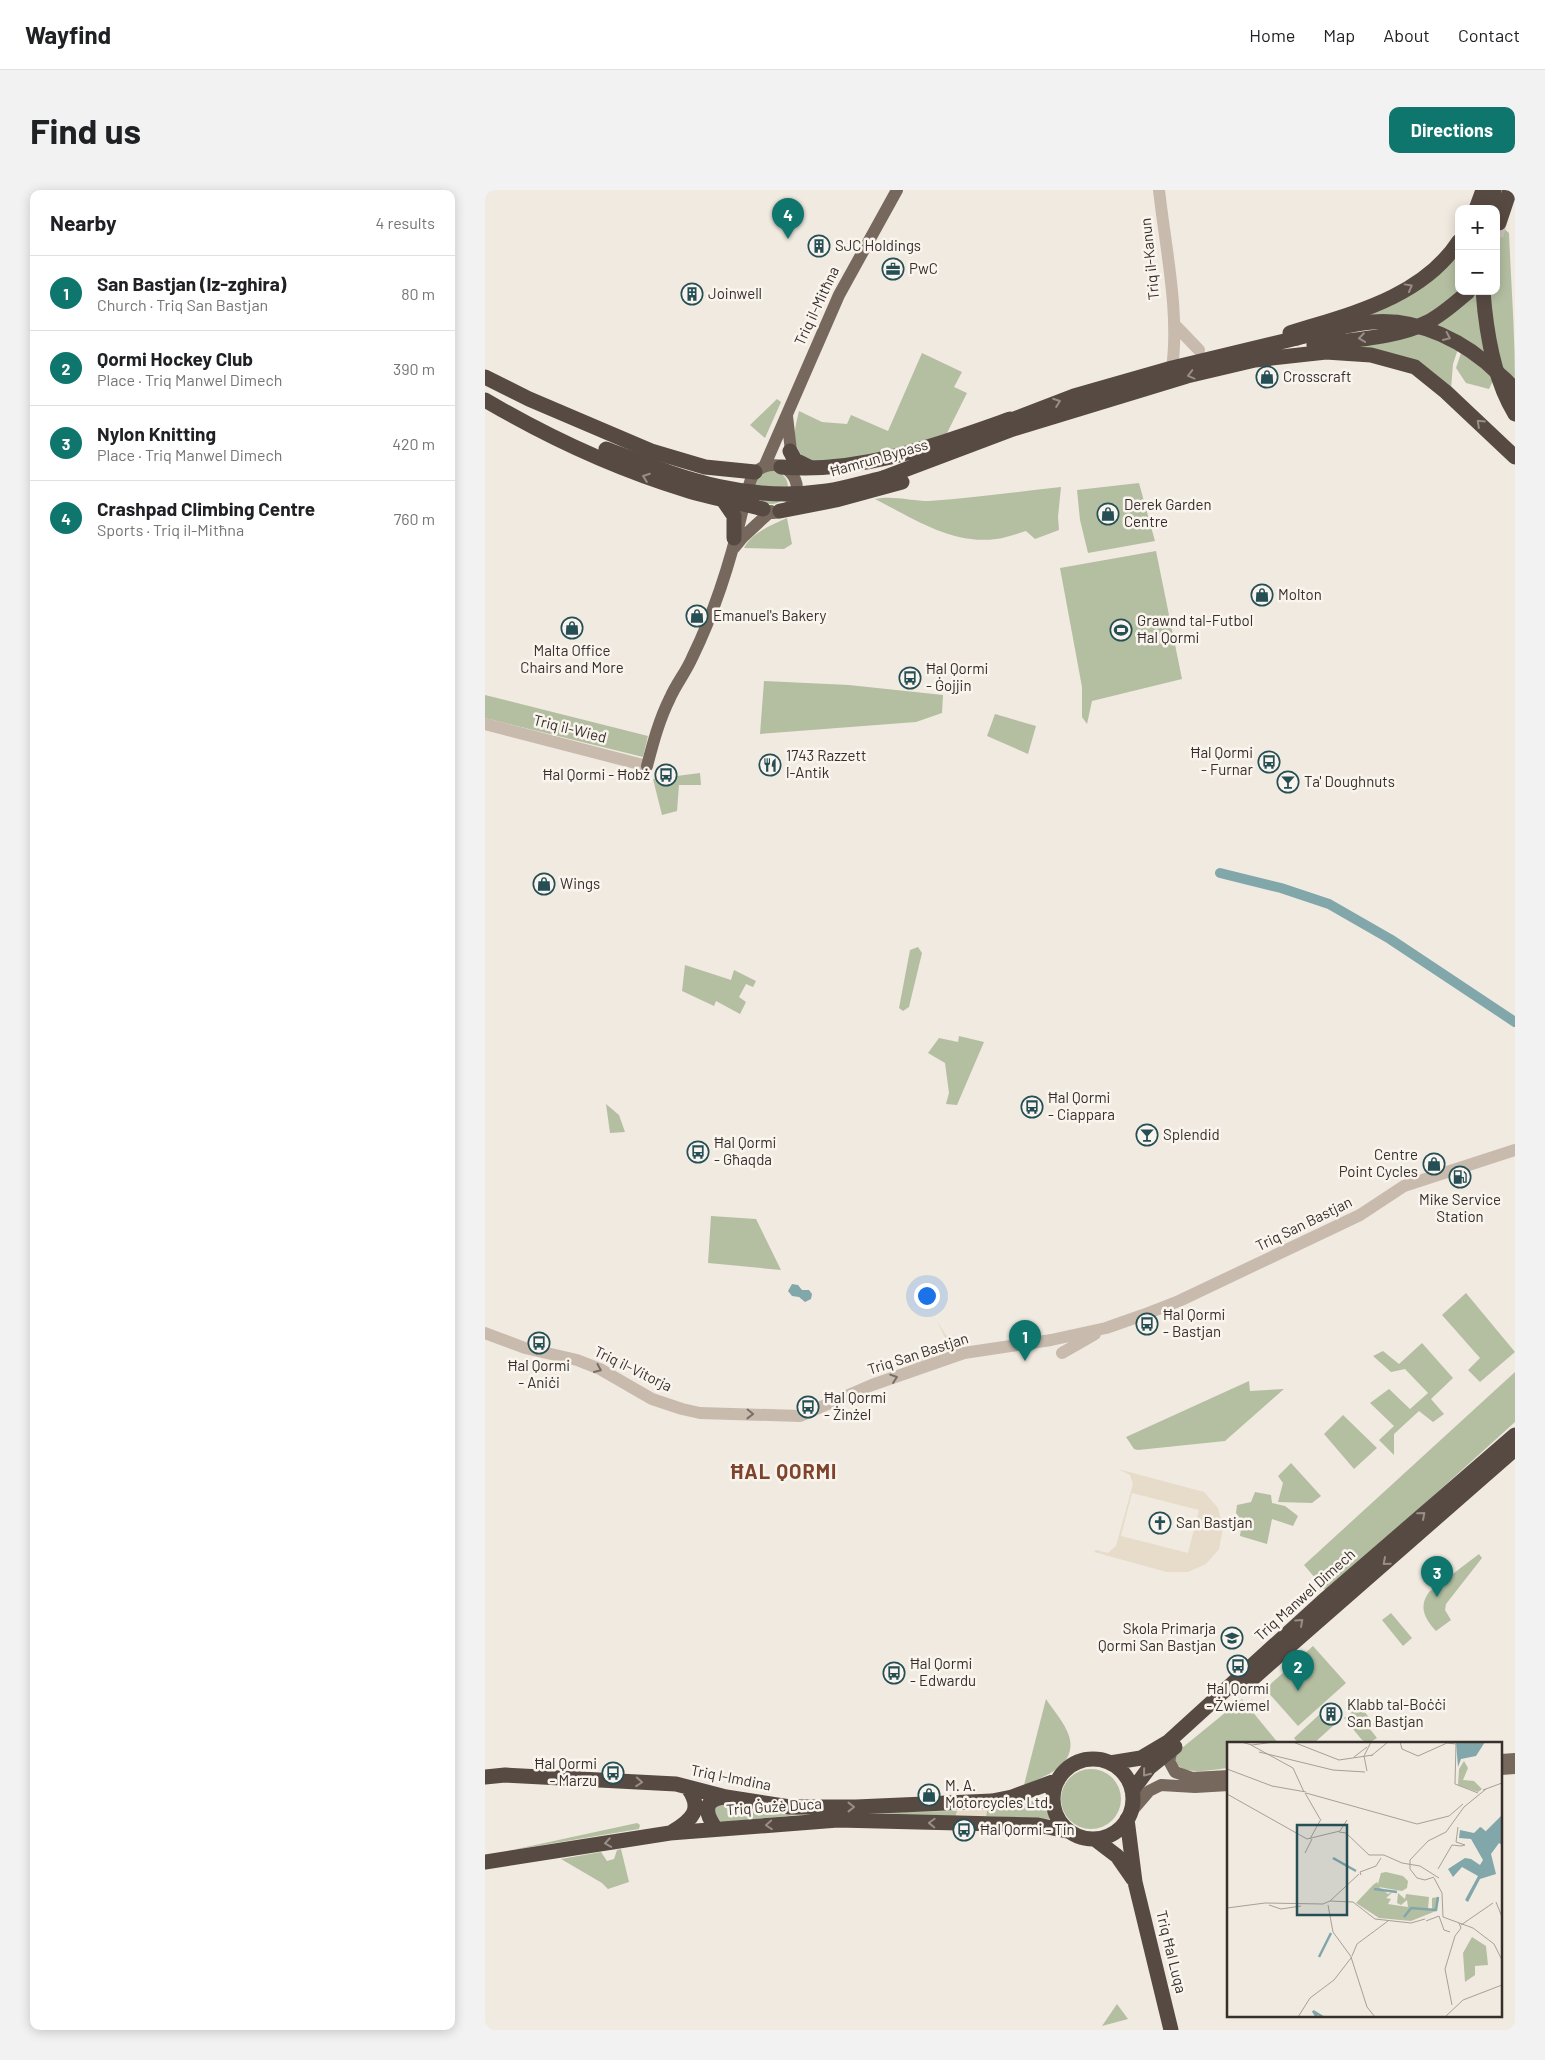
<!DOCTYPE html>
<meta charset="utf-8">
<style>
:root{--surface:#fff;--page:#f2f2f2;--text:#202124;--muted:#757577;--line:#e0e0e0;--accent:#0f766e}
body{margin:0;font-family:Barlow,sans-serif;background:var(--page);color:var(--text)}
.controls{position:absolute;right:15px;top:15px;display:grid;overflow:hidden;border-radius:10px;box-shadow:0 2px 12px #0003}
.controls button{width:45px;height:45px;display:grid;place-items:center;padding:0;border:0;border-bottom:1px solid var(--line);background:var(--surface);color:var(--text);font:25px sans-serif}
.you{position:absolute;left:441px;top:1105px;width:18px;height:18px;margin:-12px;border:4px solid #fff;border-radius:50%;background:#1a73e8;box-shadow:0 0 0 8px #1a73e833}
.badge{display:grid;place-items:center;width:32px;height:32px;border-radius:50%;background:var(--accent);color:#fff;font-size:16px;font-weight:700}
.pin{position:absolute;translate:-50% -41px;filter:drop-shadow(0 1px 2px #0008)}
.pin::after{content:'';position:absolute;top:26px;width:18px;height:15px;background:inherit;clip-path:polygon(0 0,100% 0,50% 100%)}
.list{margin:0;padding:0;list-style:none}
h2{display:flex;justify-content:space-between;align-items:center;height:65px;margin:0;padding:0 20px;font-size:21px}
h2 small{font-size:16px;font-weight:400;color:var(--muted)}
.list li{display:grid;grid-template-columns:32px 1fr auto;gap:15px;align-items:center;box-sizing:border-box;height:75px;padding:0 20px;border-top:1px solid var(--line)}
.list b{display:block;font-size:19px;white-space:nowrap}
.list p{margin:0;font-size:16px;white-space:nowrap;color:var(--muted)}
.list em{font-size:16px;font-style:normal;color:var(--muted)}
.map{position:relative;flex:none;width:1030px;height:1840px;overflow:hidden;border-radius:10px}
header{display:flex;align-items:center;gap:30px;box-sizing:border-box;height:70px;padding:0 25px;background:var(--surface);border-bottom:1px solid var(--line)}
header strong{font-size:24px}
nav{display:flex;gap:28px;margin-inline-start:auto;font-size:18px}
.intro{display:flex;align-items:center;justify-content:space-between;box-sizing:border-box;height:120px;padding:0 30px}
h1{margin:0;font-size:35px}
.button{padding:12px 22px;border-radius:10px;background:var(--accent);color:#fff;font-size:18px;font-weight:700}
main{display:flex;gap:30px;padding:0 30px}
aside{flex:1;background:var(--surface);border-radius:10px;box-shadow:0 2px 12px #0003}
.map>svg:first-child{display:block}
.green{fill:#b4bfa2}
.plaza{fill:#e7dbc9;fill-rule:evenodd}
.water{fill:#82a7ab}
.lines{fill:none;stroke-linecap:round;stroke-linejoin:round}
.canal{stroke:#82a7ab;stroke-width:10}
.highway-tunnel{stroke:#ccc5bc;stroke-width:15;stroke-dasharray:15 8;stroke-linecap:butt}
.minor{stroke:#c8bbad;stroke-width:12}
.major{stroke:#77685e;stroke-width:12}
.highway{stroke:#574a43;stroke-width:15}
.highway-bridge{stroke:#574a43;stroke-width:15}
.oneway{stroke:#988e87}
.oneway2{stroke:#786e66}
.labels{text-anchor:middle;stroke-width:5;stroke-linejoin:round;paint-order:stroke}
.poi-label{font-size:15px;fill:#372f2b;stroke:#f9f4ed;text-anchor:start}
.street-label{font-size:15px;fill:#372f2b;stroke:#f9f4ed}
.district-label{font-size:20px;font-weight:bold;letter-spacing:1px;fill:#7e442c;stroke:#f9f4ed}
.inset-river{fill:none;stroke:#82a7ab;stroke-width:2.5}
.inset-road{fill:none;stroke:#a79f98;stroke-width:1}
.view{fill:#254f55;fill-opacity:0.15;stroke:#254f55;stroke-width:2.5}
.inset-edge{fill:none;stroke:#372f2b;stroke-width:2.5}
</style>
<header>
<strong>Wayfind</strong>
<nav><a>Home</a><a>Map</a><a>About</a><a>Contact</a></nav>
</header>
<div class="intro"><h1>Find us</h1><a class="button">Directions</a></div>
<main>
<aside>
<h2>Nearby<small>4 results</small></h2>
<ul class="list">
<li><span class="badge">1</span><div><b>San Bastjan (Iz-zghira)</b><p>Church · Triq San Bastjan</p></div><em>80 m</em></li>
<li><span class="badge">2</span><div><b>Qormi Hockey Club</b><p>Place · Triq Manwel Dimech</p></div><em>390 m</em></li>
<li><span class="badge">3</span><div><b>Nylon Knitting</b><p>Place · Triq Manwel Dimech</p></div><em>420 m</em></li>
<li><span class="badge">4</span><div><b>Crashpad Climbing Centre</b><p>Sports · Triq il-Mitħna</p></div><em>760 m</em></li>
</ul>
</aside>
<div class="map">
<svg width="1030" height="1840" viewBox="0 0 1030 1840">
<rect width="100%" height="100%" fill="#f1eae0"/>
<path class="green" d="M1011 32 1024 43C1026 93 1030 143 1030 193L1016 175 1007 140 1003 101H1011Z
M974 58V101H990L1002 163 972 145 942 133 825 140 904 113Z
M936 142 973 159 968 174 966 199 858 156Z
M977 160 1005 181 1008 191 1004 199 981 193 971 178Z
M437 163 477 182 469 197 482 203 462 243 391 267 322 271C305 255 309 242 314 221L337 232 362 234 366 225 403 241Z
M292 209 296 212 280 248 265 235Z
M269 297a17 17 0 1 1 34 0a17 17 0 1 1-34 0Z
M654 293 670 351 603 363 595 330 592 300Z
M576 297 573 327 574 340 550 349 541 341C531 344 521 348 511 349 466 355 428 328 390 309 407 305 427 311 444 311 488 308 532 302 576 297Z
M302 328 307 354 299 359 259 358C267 343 286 335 302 328Z
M671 361 697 489 607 511 602 534 597 527V497L575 378Z
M279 491 364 495 458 505 457 523 431 532 275 544Z
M0 505 163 546 158 567 0 528Z
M510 524 551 536 543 564 502 546Z
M215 583 216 595H194L192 621 177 625 168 589Z
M433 757 437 763 424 817 418 821 414 818 425 760Z
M200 775 246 790 249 780 271 791 268 797 261 794 254 807 261 812 255 824 231 811 229 816 197 801Z
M474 846 499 852 472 915 461 914 464 903 460 873 443 863 454 848 473 852Z
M121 914 134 925 140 942 125 943Z
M226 1026 271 1029 296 1080 223 1073Z
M981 1103 1030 1162 995 1192 983 1180 995 1168 957 1125Z
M937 1153 968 1188 946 1209 959 1224 948 1232 934 1221 909 1244V1265L894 1250 909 1236 885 1213 904 1199 925 1219 943 1203 920 1179 906 1182 888 1166 898 1161 914 1174Z
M1030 1182V1232L842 1402 819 1375Z
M764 1191 765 1201 799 1199 740 1251 653 1260 649 1259 641 1247Z
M858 1225 892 1258 869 1279 839 1244Z
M806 1273 836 1306 827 1313 793 1312 798 1293 793 1286Z
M770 1302 786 1305 787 1313 800 1316 813 1326 808 1336 787 1329 782 1354 755 1346 757 1331 751 1323 752 1315 766 1312Z
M994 1364 997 1368 961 1414 960 1420 966 1430 951 1441C940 1429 933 1417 944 1402Z
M906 1423 927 1448 918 1456 897 1430Z
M828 1456 861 1493 813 1536 780 1499Z
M561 1509C568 1520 580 1533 584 1546 593 1575 559 1587 539 1595Z
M757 1509 794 1554H744V1578C727 1579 698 1588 689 1570L692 1562Z
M875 1516 890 1535 885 1539 892 1548 884 1553 877 1550 859 1528Z
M836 1523 848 1536 828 1554H814L809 1548Z
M576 1609a30 30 0 1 1 60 0a30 30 0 1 1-60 0Z
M560 1607 561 1619 565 1629 501 1626 502 1619 540 1613Z
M237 1612 397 1622 472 1621 471 1626 325 1624 237 1632 232 1630 229 1619Z
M152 1633 155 1635 154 1639 27 1660Z
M136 1659 144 1692 123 1699 117 1693 76 1669 116 1662 122 1671 129 1669 132 1660Z
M632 1814 643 1829 617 1836Z"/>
<path class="plaza" d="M452 1131 461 1145 472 1155 473 1159 462 1166 460 1162 426 1176 444 1163 464 1156Z
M633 1279 719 1302 733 1318 738 1338 734 1359 721 1374 703 1382H682L609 1362 611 1360 623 1363 631 1356 648 1294 645 1285ZM647 1303 714 1320 703 1363 636 1346Z
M502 1619 501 1626H471L472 1621Z"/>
<path class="water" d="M307 1094 313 1095 317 1100H324L327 1104 326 1109 320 1112 314 1107 307 1106 303 1101Z"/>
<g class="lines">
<path class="canal" d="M735 683 796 698 844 714 905 749 1030 832"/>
<path class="highway-tunnel" d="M1011 46 1014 33"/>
<path class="minor" d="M674 0C680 55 695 123 687 178
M689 134 714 160
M0 534 162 576
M0 1143 40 1158 92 1170 115 1179 167 1209 197 1219 215 1223 315 1226 387 1195 479 1163 566 1150 621 1138 658 1125 694 1111 875 1025 919 996 1030 960
M577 1163 610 1144"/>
<path class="major" d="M302 226 307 270
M264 299a24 24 0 1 1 48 0a24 24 0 1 1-48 0Z
M279 277 354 105 412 0
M249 358 258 347 286 321
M162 576C168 553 174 530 185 508 191 494 201 482 207 468 232 417 249 360 261 305
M687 1559 684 1571 690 1582 707 1588 744 1586
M1016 1570 1030 1569
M1016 1579 1030 1578
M646 1622 664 1601 676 1595 710 1597 744 1595"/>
<path class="highway" d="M991 19 998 0
M1005 19 1009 0
M1014 33 1025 0
M998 101C1001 141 1009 190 1030 224
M805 143C865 124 937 108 974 51
M829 155C864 150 912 148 943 132 958 124 970 113 983 102
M0 187 44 209 166 261 220 277 270 282
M0 210C63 247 132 279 201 300 226 308 253 312 278 319
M516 234 589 206 687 178 812 148
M305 261 310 270 324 277
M296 277C375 284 452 255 525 229
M398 288 528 239 702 186 770 170 841 162 886 165 930 177 961 202 1030 267
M238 310 249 326V348
M295 321 351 310 417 292
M766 1490 1030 1259
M568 1609a40 40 0 1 1 80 0a40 40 0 1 1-80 0Z
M625 1573 656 1568 683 1552 837 1412 1030 1245
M0 1587 20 1585 191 1594 241 1607 305 1617H371L507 1611 527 1607 573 1590
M647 1601 664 1578 690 1557
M642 1629 650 1692 686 1840
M231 1639C219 1622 218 1609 241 1607
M187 1642C207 1630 219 1619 202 1597
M611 1650 632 1666 648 1689
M0 1672 185 1643 353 1630 553 1635 582 1641"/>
<path class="highway-bridge" d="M812 148C837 142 861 134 887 132 935 128 981 152 1014 184 1020 189 1026 194 1030 201
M121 259C198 288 258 313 342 301 361 298 380 292 398 288"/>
</g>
<defs><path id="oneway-chevron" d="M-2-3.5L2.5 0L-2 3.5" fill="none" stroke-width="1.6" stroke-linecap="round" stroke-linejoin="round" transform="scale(1.25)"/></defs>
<g class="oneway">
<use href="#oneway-chevron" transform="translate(924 97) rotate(-29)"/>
<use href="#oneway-chevron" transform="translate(962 147) rotate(25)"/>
<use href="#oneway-chevron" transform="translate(877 148) rotate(172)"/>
<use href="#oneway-chevron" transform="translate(706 185) rotate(165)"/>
<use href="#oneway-chevron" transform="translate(572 212) rotate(-20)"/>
<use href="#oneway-chevron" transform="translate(995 233) rotate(-137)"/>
<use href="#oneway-chevron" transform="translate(161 287) rotate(-160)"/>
<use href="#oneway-chevron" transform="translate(937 1325) rotate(-41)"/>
<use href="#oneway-chevron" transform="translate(901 1372) rotate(139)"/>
<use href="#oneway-chevron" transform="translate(815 1432) rotate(-42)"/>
<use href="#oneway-chevron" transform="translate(661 1583) rotate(129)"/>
<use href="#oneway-chevron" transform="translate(154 1592) rotate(4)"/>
<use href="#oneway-chevron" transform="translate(366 1617)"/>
<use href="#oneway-chevron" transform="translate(447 1633) rotate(-178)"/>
<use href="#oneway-chevron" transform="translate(284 1635) rotate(176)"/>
<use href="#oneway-chevron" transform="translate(123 1653) rotate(171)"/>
</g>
<g class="oneway2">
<use href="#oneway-chevron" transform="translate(113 1179) rotate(24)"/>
<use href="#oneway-chevron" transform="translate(409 1188) rotate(-19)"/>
<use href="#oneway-chevron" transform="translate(265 1224) rotate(1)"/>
</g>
<defs>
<g id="building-ring" transform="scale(1.125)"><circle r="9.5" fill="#f9f4ed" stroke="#254f55" stroke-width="1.5"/><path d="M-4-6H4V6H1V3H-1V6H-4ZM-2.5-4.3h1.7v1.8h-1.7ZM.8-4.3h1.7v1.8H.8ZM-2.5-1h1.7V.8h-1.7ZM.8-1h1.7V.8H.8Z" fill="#254f55"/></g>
<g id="office-ring" transform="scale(1.125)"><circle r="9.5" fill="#f9f4ed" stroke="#254f55" stroke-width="1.5"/><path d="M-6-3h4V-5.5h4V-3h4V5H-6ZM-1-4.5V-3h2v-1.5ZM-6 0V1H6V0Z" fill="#254f55"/></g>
<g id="shop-ring" transform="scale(1.125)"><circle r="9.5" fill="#f9f4ed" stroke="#254f55" stroke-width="1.5"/><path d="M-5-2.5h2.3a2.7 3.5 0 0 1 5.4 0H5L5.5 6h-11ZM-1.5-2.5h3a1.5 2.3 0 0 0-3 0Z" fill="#254f55"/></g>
<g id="stadium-ring" transform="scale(1.125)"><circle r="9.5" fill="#f9f4ed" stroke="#254f55" stroke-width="1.5"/><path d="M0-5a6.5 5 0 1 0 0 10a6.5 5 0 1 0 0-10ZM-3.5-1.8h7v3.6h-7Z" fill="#254f55"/></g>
<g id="bus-ring" transform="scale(1.125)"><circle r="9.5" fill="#f9f4ed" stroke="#254f55" stroke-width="1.5"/><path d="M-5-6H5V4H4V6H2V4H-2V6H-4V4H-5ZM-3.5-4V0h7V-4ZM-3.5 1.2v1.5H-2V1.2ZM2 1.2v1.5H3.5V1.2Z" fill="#254f55"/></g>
<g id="restaurant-ring" transform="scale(1.125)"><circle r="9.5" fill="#f9f4ed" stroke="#254f55" stroke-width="1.5"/><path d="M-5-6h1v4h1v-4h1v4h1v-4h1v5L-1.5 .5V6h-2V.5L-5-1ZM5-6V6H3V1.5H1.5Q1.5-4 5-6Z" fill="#254f55"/></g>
<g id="bar-ring" transform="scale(1.125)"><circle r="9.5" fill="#f9f4ed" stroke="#254f55" stroke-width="1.5"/><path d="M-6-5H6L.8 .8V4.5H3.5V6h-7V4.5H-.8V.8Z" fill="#254f55"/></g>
<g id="fuel-ring" transform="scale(1.125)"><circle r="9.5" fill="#f9f4ed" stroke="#254f55" stroke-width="1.5"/><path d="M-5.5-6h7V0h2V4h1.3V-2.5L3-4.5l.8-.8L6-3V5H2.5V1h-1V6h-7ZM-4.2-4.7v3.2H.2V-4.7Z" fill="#254f55"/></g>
<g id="church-ring" transform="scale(1.125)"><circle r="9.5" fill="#f9f4ed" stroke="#254f55" stroke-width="1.5"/><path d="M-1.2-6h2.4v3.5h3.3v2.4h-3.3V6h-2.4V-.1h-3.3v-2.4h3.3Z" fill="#254f55"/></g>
<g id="school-ring" transform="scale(1.125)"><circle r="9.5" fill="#f9f4ed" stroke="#254f55" stroke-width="1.5"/><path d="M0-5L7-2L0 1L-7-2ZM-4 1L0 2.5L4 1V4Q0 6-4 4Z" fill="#254f55"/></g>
</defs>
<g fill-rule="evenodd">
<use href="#building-ring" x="334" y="56"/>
<use href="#office-ring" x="408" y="79"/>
<use href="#building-ring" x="207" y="104"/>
<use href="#shop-ring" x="782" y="187"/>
<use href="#shop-ring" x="623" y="324"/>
<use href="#shop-ring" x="777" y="405"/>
<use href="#shop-ring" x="212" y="426"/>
<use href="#shop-ring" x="87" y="438"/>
<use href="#stadium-ring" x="636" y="440"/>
<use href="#bus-ring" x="425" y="488"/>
<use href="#bus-ring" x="784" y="572"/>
<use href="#restaurant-ring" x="285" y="575"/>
<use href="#bus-ring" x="181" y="585"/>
<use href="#bar-ring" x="803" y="592"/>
<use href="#shop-ring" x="59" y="694"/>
<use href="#bus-ring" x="547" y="917"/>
<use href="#bar-ring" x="662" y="945"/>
<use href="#bus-ring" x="213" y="962"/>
<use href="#shop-ring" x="949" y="974"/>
<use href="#fuel-ring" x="975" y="987"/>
<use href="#bus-ring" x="662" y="1134"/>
<use href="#bus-ring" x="54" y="1153"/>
<use href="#bus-ring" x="323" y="1217"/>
<use href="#church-ring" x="675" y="1333"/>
<use href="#school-ring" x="747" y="1448"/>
<use href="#bus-ring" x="753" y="1476"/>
<use href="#bus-ring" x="409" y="1483"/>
<use href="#building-ring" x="846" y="1524"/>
<use href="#bus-ring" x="128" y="1583"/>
<use href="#shop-ring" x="444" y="1605"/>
<use href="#bus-ring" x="479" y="1640"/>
</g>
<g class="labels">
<g class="poi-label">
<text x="350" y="61">SJC Holdings</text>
<text x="424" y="84">PwC</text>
<text x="223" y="109">Joinwell</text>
<text x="798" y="192">Crosscraft</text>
<text x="639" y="320">Derek Garden<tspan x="639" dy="17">Centre</tspan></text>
<text x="793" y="410">Molton</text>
<text x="228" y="431">Emanuel's Bakery</text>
<text x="652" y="436">Grawnd tal-Futbol<tspan x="652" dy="17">Ħal Qormi</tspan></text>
<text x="87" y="466" text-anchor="middle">Malta Office<tspan x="87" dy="17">Chairs and More</tspan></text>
<text x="441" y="484">Ħal Qormi<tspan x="441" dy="17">- Ġojjin</tspan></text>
<text x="768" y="568" text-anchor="end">Ħal Qormi<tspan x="768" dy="17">- Furnar</tspan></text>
<text x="301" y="571">1743 Razzett<tspan x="301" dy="17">l-Antik</tspan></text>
<text x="165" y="590" text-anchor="end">Ħal Qormi - Ħobż</text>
<text x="819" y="597">Ta' Doughnuts</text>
<text x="75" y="699">Wings</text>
<text x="563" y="913">Ħal Qormi<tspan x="563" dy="17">- Ciappara</tspan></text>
<text x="678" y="950">Splendid</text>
<text x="229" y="958">Ħal Qormi<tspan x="229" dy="17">- Għaqda</tspan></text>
<text x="933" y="970" text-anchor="end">Centre<tspan x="933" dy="17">Point Cycles</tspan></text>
<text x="975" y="1015" text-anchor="middle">Mike Service<tspan x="975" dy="17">Station</tspan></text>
<text x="678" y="1130">Ħal Qormi<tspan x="678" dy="17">- Bastjan</tspan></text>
<text x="54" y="1181" text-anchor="middle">Ħal Qormi<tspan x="54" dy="17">- Aniċi</tspan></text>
<text x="339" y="1213">Ħal Qormi<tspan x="339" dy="17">- Żinżel</tspan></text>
<text x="691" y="1338">San Bastjan</text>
<text x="731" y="1444" text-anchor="end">Skola Primarja<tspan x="731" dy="17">Qormi San Bastjan</tspan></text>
<text x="425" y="1479">Ħal Qormi<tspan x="425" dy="17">- Edwardu</tspan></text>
<text x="753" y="1504" text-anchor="middle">Ħal Qormi<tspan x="753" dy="17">- Żwiemel</tspan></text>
<text x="862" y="1520">Klabb tal-Boċċi<tspan x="862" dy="17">San Bastjan</tspan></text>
<text x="112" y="1579" text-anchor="end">Ħal Qormi<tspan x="112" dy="17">- Marzu</tspan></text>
<text x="460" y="1601">M. A.<tspan x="460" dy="17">Motorcycles Ltd.</tspan></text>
<text x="495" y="1645">Ħal Qormi - Tin</text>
</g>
<g class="street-label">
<text transform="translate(665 69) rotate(-96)" y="5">Triq il-Kanun</text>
<text transform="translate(332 116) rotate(-65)" y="5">Triq il-Mitħna</text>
<text transform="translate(394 268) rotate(-16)" y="5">Ħamrun Bypass</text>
<text transform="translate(85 539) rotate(14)" y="5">Triq il-Wied</text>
<text transform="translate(819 1034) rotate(-26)" y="5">Triq San Bastjan</text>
<text transform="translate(433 1164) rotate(-18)" y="5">Triq San Bastjan</text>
<text transform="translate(148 1179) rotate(26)" y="5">Triq il-Vitorja</text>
<text transform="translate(820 1405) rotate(-42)" y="5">Triq Manwel Dimech</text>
<text transform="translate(246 1588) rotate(11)" y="5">Triq l-Imdina</text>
<text transform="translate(289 1617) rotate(-4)" y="5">Triq Ġużè Duca</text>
<text transform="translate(686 1762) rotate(76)" y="5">Triq Ħal Luqa</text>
</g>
<g class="district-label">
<text x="299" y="1289">ĦAL QORMI</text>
</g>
</g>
<g transform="translate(742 1552)">
<rect width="275" height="275" fill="#f1eae0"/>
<path d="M237 19 241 26 236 38 247 39 255 47 251 50 231 43 232 27ZM159 130 176 134 181 139 180 146 175 149 152 145 161 152 166 150 159 156 164 157 161 162 181 165 180 158 174 163 170 161 171 151 178 157 179 152 202 155 201 167H205V156L212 155 209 169 184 179 152 176 129 161 146 143 150 140 151 142 154 131ZM245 195 259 204 261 223 248 224V233L238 240 236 211Z" fill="#b4bfa2"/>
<path d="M229 0H258L249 14 234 17 231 25ZM275 73V103L272 101 264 112 269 132 253 137 241 160 238 158 251 134 235 125 226 135 221 127 238 116 244 117 253 123 256 118 244 97 232 96 233 88 247 91 253 85 258 90Z" fill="#82a7ab"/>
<path class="inset-river" d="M248 0 244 3 246 6 251 0M275 80 255 97 254 103 262 105 275 91M253 86 261 93 275 84M106 116 129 129M147 147 170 150M177 175 184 166 209 168 211 155M92 215 104 191M90 275 86 269 96 275"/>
<path class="inset-road" d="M14 0 25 3 47 0M66 0 112 18 146 13M173 0 175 7 191 14 220 1 229 2 228 42 251 51M24 3 66 26 77 50M32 10 106 28 138 30M144 14 161 0M127 15 140 5M0 27 45 44 79 50M140 29 137 14 144 0M256 48 275 41M78 51 93 77M79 51 190 82 222 74 236 62M0 52 80 97 113 89 120 78M231 85 229 100 238 103 234 104M112 90 119 91 142 113H157L175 121 193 124 212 136M83 97 94 77M78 111 85 97M211 127 225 103 234 104M134 133 133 130 149 124 154 116M207 135 198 138 190 136 183 127V118L201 99 219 90 237 65 259 47M207 136 215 151 216 175 246 186 267 202 275 218M103 159 126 160 148 177 184 181 198 177M269 160 275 175M42 163 54 167 74 164M101 163 106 190 125 216M0 166 38 161 96 162 103 159 132 132M199 179 212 174 217 188 223 190M234 183 266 161M125 214 130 202 161 179M124 215 140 265 148 275M225 263 218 227 228 194 234 186 232 181M71 275 83 256 107 238 124 216M218 275 236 258 275 243"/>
<path class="view" d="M70 83H120V173H70Z"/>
<rect width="275" height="275" class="inset-edge"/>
</g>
</svg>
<div class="controls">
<button>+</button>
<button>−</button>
</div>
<div class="you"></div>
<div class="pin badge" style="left:540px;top:1171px">1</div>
<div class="pin badge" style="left:813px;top:1501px">2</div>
<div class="pin badge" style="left:952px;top:1407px">3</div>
<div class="pin badge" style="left:303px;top:49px">4</div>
</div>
</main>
